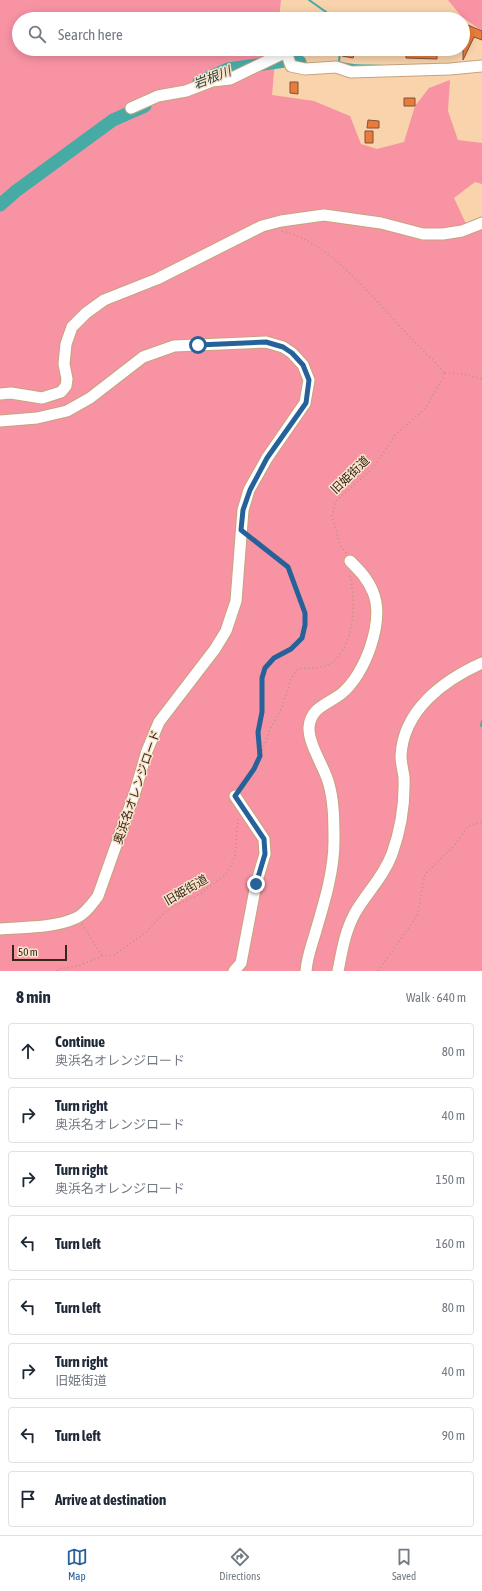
<!DOCTYPE html>
<meta charset="utf-8">
<style>
:root{--surface:#fff;--page:#f6f6f7;--text:#1f2937;--muted:#747a83;--line:#e0e1e3;--accent:#266299}
body{margin:0;font-family:"Asap Condensed","Noto Sans JP",sans-serif;background:var(--page);color:var(--text)}
.scale{position:absolute;left:12px;bottom:10px;width:55px;box-sizing:border-box;padding-left:4px;border:2px solid #362818;border-top:0;font-size:11px;line-height:14px;white-space:nowrap;color:#362818;-webkit-text-stroke:3px #fae3cb;paint-order:stroke}
.stop{position:absolute;width:12px;height:12px;margin:-9px;border:3px solid #266299;border-radius:50%;background:#fff}
.stop.end{background:#266299;border-color:#fff;box-shadow:0 1px 4px #0008}
.list{margin:0;padding:0;list-style:none}
h2{display:flex;justify-content:space-between;align-items:center;height:52px;margin:0;padding:0 16px;font-size:17px}
h2 small{font-size:13px;font-weight:400;color:var(--muted)}
.list li{display:grid;grid-template-columns:26px 1fr auto;gap:12px;align-items:center;box-sizing:border-box;height:56px;margin:0 8px 8px;padding:0 8px;border:1px solid var(--line);border-radius:4px}
.list b{display:block;font-size:15px;white-space:nowrap}
.list p{margin:0;font-size:13px;white-space:nowrap;color:var(--muted)}
.list em{font-size:13px;font-style:normal;color:var(--muted)}
.icon{flex:none;width:22px;height:22px;fill:none;stroke:currentColor;stroke-width:2;stroke-linecap:round;stroke-linejoin:round}
.map{position:relative;flex:none;width:482px;height:971px;overflow:hidden}
.search{position:absolute;background:var(--surface);box-shadow:0 2px 10px #0003;left:12px;right:12px;top:12px;height:44px;display:flex;align-items:center;gap:10px;box-sizing:border-box;padding:0 14px;border-radius:22px;color:var(--muted);font-size:15px}
.sheet{height:564px;background:var(--surface)}
nav{display:flex;justify-content:space-around;align-items:center;box-sizing:border-box;height:56px;border-top:1px solid var(--line);background:var(--surface);font-size:11px;color:var(--muted)}
nav a{display:grid;justify-items:center;gap:2px}
nav .on{color:var(--accent)}
.map>svg:first-child{display:block}
.green{fill:#f893a4}
.lines{fill:none;stroke-linecap:round;stroke-linejoin:round}
.stream{stroke:#46aba5;stroke-width:2}
.river{stroke:#46aba5;stroke-width:13}
.building{fill:#ea7c39;stroke:#7d533c}
.minor-casing{stroke:#c7a37d;stroke-width:13}
.path{stroke:#b49777;stroke-width:1.5;stroke-dasharray:1 3;stroke-linecap:butt}
.minor{stroke:#fff;stroke-width:11}
.route{stroke:#266299;stroke-width:5}
.labels{text-anchor:middle;stroke-width:3;stroke-linejoin:round;paint-order:stroke}
.street-label{font-size:12px;fill:#362818;stroke:#fae3cb}
.water-label{font-size:13px;font-style:italic;fill:#274644;stroke:#fae3cb}
</style>
<div class="map">
<svg width="482" height="971" viewBox="0 0 482 971">
<rect width="100%" height="100%" fill="#f8d3ab"/>
<path class="green" d="M0 0H281L279 19H19V49H276L272 95 314 101 350 116 361 144 377 149 404 142 415 106 429 88 450 80 448 111 458 140 482 143V184L475 182 454 198 468 228 482 225V971H0Z
M448 0H482V31L461 16Z"/>
<g class="lines">
<path class="stream" d="M309 0 336 19
M340 49 339 62C356 68 366 64 384 66
M481 726 482 721"/>
<path class="river" d="M199 82 228 69 292 60 300 62
M0 205 16 191 113 120 145 106"/>
</g>
<path class="building" d="M468 25 482 31V40L474 37 463 60V34L464 35Z
M344 49H356L353 58 342 56Z
M406 49H437V59L406 58Z
M290 82H298V94L290 93Z
M404 98H415V106H404Z
M368 120 379 121V128H367Z
M365 131H373V143H365Z"/>
<g class="lines">
<g class="minor-casing">
<path id="minor" d="M131 108 158 96 186 91 212 81 230 79 286 52 291 66 305 69 336 67 351 72 450 69 482 66
M0 394 11 393 42 398 61 392 66 386 67 379 64 364 66 344 72 327 86 313 104 300 157 279 262 226 281 221 324 215 381 223 423 234H443L462 231 482 223
M0 421 37 418 67 411 90 398 143 357 174 346 266 342 283 347 292 353 303 365 309 380 305 403 267 458 249 490 243 510 236 601 226 631 215 649 159 722 147 751 135 792 98 896C92 904 85 914 76 918 54 928 24 927 0 929
M234 971 241 963 256 884 265 854 264 839 235 796
M306 971C307 956 313 942 317 927 325 900 334 870 334 841 334 821 334 800 328 781 323 765 308 743 309 727 311 707 328 704 341 694 365 675 385 621 373 592 368 579 359 570 350 561
M338 971C342 951 345 931 355 913 367 892 383 878 392 854 401 829 405 804 404 777 403 770 401 763 401 756 403 710 444 680 482 663"/>
</g>
<path class="path" d="M282 231C331 242 374 300 408 335 418 346 436 362 444 373
M445 373 463 374 482 379
M249 536 288 567 305 613V625L301 638 291 649 274 658 265 668 262 678V711L258 733 260 754
M346 553 340 545 332 516 336 501 373 468 396 434 424 410 443 378 444 373
M240 788 258 762 271 727 282 708 291 678 298 669C308 668 320 669 329 664 355 650 357 598 349 574
M82 924 102 956
M57 971 58 969 78 966 102 956 114 955 145 933 164 913 174 906 200 894 223 877 230 868 235 856 238 818
M378 971 417 916 425 874 454 846 468 826 482 822"/>
<use href="#minor" class="minor"/>
</g>
<g class="lines">
<path class="route" d="M198 345 266 342 283 347 292 353 303 365 309 380 306 403 267 458 250 490 243 510 241 530 288 567 305 613V625L302 638 291 649 274 658 265 668 262 678V712L258 732 260 756 254 769 235 796 264 839 265 854 256 884"/>
</g>
<g class="labels">
<g class="street-label">
<text transform="translate(350 475) rotate(-44)" y="4">旧姫街道</text>
<text transform="translate(137 787) rotate(-71)" y="4">奥浜名オレンジロード</text>
<text transform="translate(186 890) rotate(-30)" y="4">旧姫街道</text>
</g>
<g class="water-label">
<text transform="translate(212 77) rotate(-21)" y="5">岩根川</text>
</g>
</g>
</svg>
<div class="scale">50 m</div>
<div class="stop" style="left:198px;top:345px"></div>
<div class="stop end" style="left:256px;top:884px"></div>
<div class="search"><svg class="icon" aria-label="search" viewBox="0 0 24 24"><circle cx="10" cy="10" r="6"/><path d="M15 15l6 6"/></svg>Search here</div>
</div>
<section class="sheet">
<h2>8 min<small>Walk · 640 m</small></h2>
<ul class="list">
<li><svg class="icon" aria-label="ahead" viewBox="0 0 24 24"><path d="M12 20V5M6 11l6-6 6 6"/></svg><div><b>Continue</b><p>奥浜名オレンジロード</p></div><em>80 m</em></li>
<li><svg class="icon" aria-label="right" viewBox="0 0 24 24"><path d="M7 20v-9h11M14 6l5 5-5 5"/></svg><div><b>Turn right</b><p>奥浜名オレンジロード</p></div><em>40 m</em></li>
<li><svg class="icon" aria-label="right" viewBox="0 0 24 24"><path d="M7 20v-9h11M14 6l5 5-5 5"/></svg><div><b>Turn right</b><p>奥浜名オレンジロード</p></div><em>150 m</em></li>
<li><svg class="icon" aria-label="left" viewBox="0 0 24 24"><path d="M17 20v-9H6M10 6l-5 5 5 5"/></svg><div><b>Turn left</b></div><em>160 m</em></li>
<li><svg class="icon" aria-label="left" viewBox="0 0 24 24"><path d="M17 20v-9H6M10 6l-5 5 5 5"/></svg><div><b>Turn left</b></div><em>80 m</em></li>
<li><svg class="icon" aria-label="right" viewBox="0 0 24 24"><path d="M7 20v-9h11M14 6l5 5-5 5"/></svg><div><b>Turn right</b><p>旧姫街道</p></div><em>40 m</em></li>
<li><svg class="icon" aria-label="left" viewBox="0 0 24 24"><path d="M17 20v-9H6M10 6l-5 5 5 5"/></svg><div><b>Turn left</b></div><em>90 m</em></li>
<li><svg class="icon" aria-label="arrive" viewBox="0 0 24 24"><path d="M6 21V4h12l-3 4 3 4H6"/></svg><div><b>Arrive at destination</b></div></li>
</ul>
</section>
<nav>
<a class="on"><svg class="icon" aria-label="map" viewBox="0 0 24 24"><path d="M3 6l6-2 6 2 6-2v14l-6 2-6-2-6 2zM9 4v14M15 6v14"/></svg>Map</a>
<a><svg class="icon" aria-label="directions" viewBox="0 0 24 24"><path d="M12 3l9 9-9 9-9-9zM9 14v-3h6M13 9l2 2-2 2"/></svg>Directions</a>
<a><svg class="icon" aria-label="saved" viewBox="0 0 24 24"><path d="M7 4h10v16l-5-4-5 4z"/></svg>Saved</a>
</nav>
